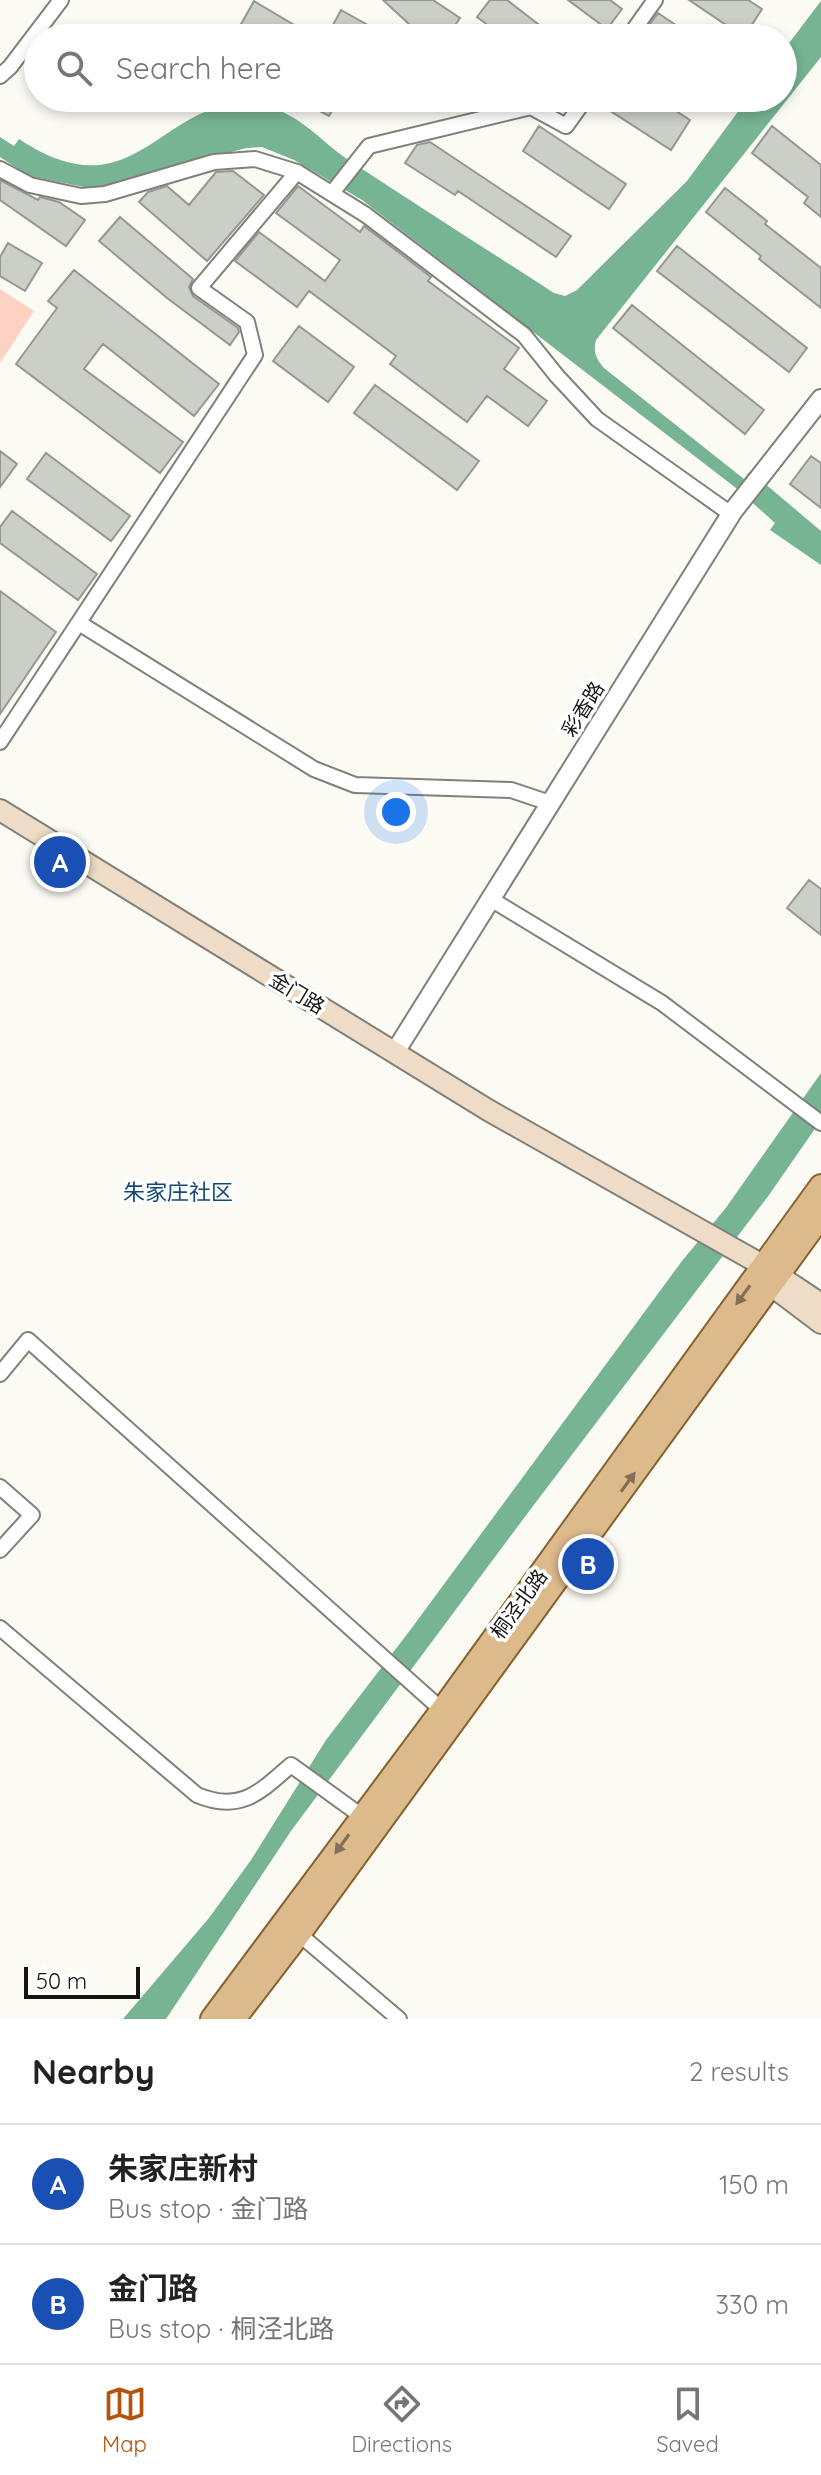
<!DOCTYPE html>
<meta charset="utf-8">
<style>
:root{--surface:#fff;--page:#f6f6f6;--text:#222;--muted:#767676;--line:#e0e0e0;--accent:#b45309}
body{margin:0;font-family:Quicksand,"Noto Sans SC",sans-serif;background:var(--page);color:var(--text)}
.scale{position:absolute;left:24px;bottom:20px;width:116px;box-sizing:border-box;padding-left:8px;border:4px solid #131311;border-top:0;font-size:22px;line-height:28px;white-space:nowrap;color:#131311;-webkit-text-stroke:6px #fff;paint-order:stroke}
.you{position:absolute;left:396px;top:812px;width:28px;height:28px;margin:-20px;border:6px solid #fff;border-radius:50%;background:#1a73e8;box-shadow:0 0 0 12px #1a73e833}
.badge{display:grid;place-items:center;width:52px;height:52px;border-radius:50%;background:var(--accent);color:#fff;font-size:26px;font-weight:700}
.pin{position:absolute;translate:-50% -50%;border:4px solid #fff;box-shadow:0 2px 8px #0006}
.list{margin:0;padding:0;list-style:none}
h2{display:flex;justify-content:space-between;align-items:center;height:104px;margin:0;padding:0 32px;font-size:34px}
h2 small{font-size:26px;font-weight:400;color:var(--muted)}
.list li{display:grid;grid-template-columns:52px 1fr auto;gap:24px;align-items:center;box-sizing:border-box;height:120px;padding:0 32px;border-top:2px solid var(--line)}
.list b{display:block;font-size:30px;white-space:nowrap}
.list p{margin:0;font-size:26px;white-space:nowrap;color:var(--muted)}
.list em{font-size:26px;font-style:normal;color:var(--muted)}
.icon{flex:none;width:44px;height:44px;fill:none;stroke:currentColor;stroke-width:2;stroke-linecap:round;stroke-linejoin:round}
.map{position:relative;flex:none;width:821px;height:2019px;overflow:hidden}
.search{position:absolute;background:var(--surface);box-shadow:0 4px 12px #0003;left:24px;right:24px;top:24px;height:88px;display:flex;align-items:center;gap:20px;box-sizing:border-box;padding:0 28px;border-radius:44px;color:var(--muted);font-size:30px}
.sheet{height:344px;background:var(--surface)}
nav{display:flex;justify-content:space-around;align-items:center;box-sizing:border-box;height:112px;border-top:2px solid var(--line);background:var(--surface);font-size:22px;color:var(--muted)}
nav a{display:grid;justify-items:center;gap:4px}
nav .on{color:var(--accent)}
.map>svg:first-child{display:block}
.green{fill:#fdd2c2}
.water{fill:#76b493}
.building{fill:#cbcfc8;stroke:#959892;stroke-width:2}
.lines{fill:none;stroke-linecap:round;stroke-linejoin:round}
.minor-casing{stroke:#81807a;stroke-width:18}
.tertiary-casing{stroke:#81807a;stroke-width:22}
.secondary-casing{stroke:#81807a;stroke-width:24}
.primary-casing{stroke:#876230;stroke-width:26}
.minor{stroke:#fff;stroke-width:14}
.tertiary{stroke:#fff;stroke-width:18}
.secondary{stroke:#eedcc6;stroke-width:20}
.primary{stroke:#ddba8c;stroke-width:22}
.oneway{fill:#826f55}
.labels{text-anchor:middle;stroke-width:7;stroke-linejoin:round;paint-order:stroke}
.street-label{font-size:20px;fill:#131311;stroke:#fff}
.neighbourhood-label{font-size:22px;fill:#114779;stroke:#fff}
</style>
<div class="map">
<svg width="821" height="2019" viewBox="0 0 821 2019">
<rect width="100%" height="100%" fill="#fbfaf3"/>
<path class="green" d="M0 289 34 311 0 363Z"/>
<path class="water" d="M821 1V57L596 340C593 352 596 359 604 368L744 479 750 471 821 531V565L770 530 775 523 736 488 362 200 294 160 262 147 246 148 94 189 29 176 0 157V137L14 146 19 139C141 220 162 86 264 106 300 113 321 142 350 161 418 206 486 249 554 293L565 296 577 290 687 181 748 98H783V51Z
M821 1073V1120L769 1195 530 1510 291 1831 166 2019H123L209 1918 251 1860 326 1740 411 1629 682 1261 725 1209Z"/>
<path class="building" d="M383 0H433L460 18 446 38H401L410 25Z
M490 0H507L556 38H505L477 17Z
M568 0H610L622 9 607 29Z
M689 0H748L762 9 744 37Z
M254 1 316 38H260L240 26Z
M341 10 391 38H326Z
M658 13 695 38H640Z
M295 98H339L329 116Z
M596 98H656L690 120 671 150 595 101Z
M539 126 626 184 609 209 523 151Z
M772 126 821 165V217L804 203 808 197 752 153Z
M430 142 571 236 556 257 458 191 455 195 405 163 417 145Z
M233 171 264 195 207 261 139 202 148 192 167 186 189 205 216 172Z
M0 180 38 200 40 197 59 202 85 220 66 246 0 200Z
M298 186 360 232 364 226 431 277 428 281 519 348 504 369 547 401 528 426 487 396 467 422 390 364 396 356 309 291 297 307 235 261 259 232 325 281 340 260 276 213Z
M725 188 767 221 765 224 821 268V308L759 259 761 256 706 212Z
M120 217 193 279 189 287 193 296 238 328 239 332 230 345 167 298 99 241Z
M8 243 42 263 25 291 0 276V257Z
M677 246 807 348 789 372 657 271Z
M74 270 219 384 194 416 103 344 84 369 183 442 160 473 16 364 57 308 48 301Z
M632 305 764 410 745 434 613 328Z
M299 326 354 367 328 402 273 361Z
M375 385 479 461 457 490 354 413Z
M0 451 17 464 0 487Z
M46 453 130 516 111 541 27 479Z
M811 456 821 463V508L790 484Z
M12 511 97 574 78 600 0 543V527Z
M0 591 56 632 0 714Z
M809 880 821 889V935L787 908Z"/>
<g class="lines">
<g class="minor-casing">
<path id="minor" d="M628 38 655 0
M0 76 10 67 61 0
M0 169 30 185 81 196 105 194 214 162 255 159 297 172 366 215 524 335 557 376 597 419 731 514
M332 193 369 146 531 107 566 126 586 98
M79 623 314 769 355 785 511 790 550 803
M0 742 255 355 247 322 199 288 297 172
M489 898 662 1003 821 1123
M0 1374 28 1340 442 1710
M0 1487 32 1515 0 1550
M0 1628 197 1795C240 1813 259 1793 291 1765L367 1820
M299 1934 399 2019"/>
</g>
<g class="tertiary-casing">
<path id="tertiary" d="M395 1052 733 511 821 399"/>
</g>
<g class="secondary-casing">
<path id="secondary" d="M0 810 488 1110 764 1266 821 1304
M768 1277 772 1286 821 1323"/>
</g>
<g class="primary-casing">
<path id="primary" d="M212 2019 442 1710 821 1186
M234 2019 299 1934 821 1216"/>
</g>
<use href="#minor" class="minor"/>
<use href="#tertiary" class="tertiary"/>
<use href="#secondary" class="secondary"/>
<use href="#primary" class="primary"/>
</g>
<defs><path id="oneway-solid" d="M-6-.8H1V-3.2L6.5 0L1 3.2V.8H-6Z" transform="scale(2)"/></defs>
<g class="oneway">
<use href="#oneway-solid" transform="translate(743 1295) rotate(126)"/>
<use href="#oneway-solid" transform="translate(628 1482) rotate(-54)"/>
<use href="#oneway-solid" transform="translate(342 1844) rotate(126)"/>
</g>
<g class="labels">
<g class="street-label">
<text transform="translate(583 709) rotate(-58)" y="7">彩香路</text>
<text transform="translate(297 993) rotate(31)" y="7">金门路</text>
<text transform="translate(519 1604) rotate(-54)" y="7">桐泾北路</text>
</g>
<g class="neighbourhood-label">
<text x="178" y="1200">朱家庄社区</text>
</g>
</g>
</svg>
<div class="scale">50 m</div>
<div class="you"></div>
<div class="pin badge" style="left:60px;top:862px;background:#1a4fb4">A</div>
<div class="pin badge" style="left:588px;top:1564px;background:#1a4fb4">B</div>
<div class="search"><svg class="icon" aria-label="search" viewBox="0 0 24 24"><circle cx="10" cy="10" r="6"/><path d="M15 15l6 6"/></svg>Search here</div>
</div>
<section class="sheet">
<h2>Nearby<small>2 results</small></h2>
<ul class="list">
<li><span class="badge" style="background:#1a4fb4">A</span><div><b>朱家庄新村</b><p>Bus stop · 金门路</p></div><em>150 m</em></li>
<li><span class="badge" style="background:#1a4fb4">B</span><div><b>金门路</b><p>Bus stop · 桐泾北路</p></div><em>330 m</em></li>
</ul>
</section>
<nav>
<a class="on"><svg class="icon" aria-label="map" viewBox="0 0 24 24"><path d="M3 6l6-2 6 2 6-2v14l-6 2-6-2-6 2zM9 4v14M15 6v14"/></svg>Map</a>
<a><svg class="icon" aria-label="directions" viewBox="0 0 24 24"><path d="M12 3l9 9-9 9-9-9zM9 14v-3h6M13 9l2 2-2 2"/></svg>Directions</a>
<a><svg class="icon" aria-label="saved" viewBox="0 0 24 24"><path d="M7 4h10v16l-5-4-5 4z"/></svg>Saved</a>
</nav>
